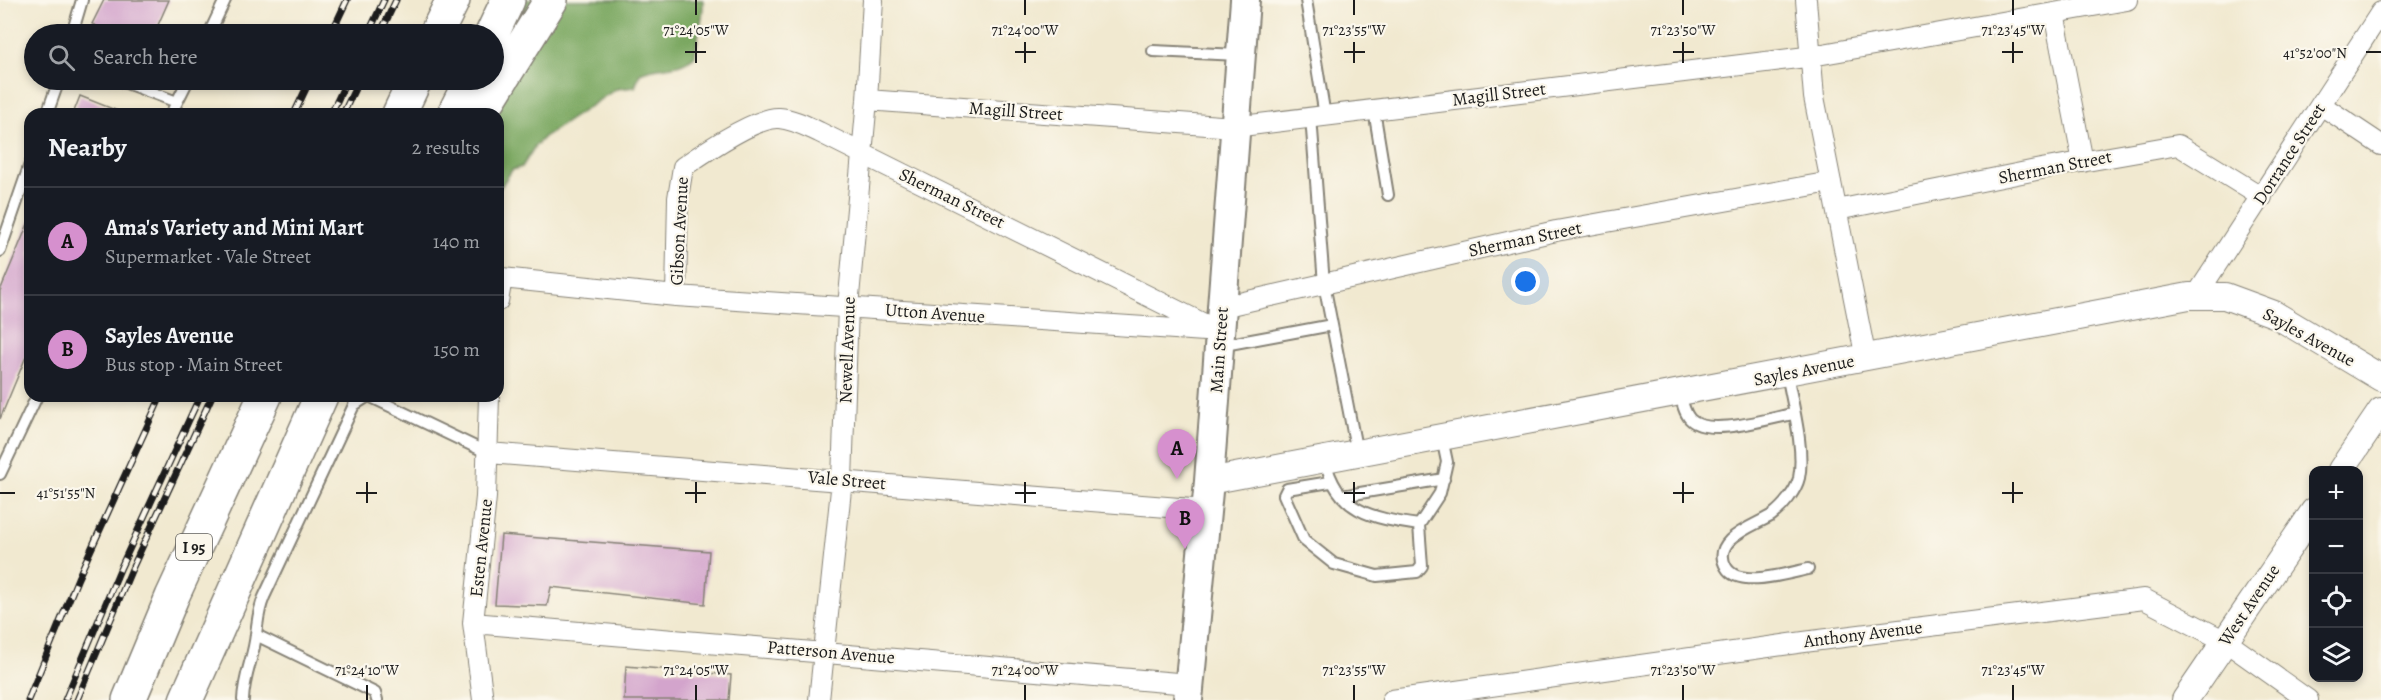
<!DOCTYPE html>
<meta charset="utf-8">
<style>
:root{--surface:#171b24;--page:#20242c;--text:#f1f3f6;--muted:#9ea1a6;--line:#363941;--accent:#d690ce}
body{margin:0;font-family:Alegreya,serif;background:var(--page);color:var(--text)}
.controls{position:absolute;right:18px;bottom:18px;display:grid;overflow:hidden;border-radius:12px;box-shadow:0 3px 9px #0003}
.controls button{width:54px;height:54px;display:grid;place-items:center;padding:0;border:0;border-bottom:2px solid var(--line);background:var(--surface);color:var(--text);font:30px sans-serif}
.you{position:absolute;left:1526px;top:282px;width:21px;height:21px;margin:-15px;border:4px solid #fff;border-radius:50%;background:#1a73e8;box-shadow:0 0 0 9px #1a73e833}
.badge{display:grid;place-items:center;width:39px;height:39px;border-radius:50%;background:var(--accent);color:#111;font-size:20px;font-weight:700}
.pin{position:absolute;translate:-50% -50px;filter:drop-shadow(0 2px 3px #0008)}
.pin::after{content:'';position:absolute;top:32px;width:21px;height:18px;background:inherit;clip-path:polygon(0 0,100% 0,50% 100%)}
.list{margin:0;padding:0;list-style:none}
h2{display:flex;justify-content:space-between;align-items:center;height:78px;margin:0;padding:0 24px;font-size:26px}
h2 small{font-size:20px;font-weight:400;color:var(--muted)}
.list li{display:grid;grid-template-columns:39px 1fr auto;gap:18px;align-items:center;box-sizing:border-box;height:108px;padding:0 24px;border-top:2px solid var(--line)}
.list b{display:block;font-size:22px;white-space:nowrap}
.list p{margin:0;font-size:20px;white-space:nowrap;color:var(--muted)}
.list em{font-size:20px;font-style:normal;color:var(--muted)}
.icon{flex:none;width:33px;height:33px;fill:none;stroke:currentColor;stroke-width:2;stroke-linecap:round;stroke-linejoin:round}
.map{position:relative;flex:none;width:2381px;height:700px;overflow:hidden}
.search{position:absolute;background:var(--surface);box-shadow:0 3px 9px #0003;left:24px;top:24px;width:480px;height:66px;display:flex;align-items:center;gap:15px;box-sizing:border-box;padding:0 21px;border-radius:33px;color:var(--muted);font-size:22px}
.panel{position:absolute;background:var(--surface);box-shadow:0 3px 9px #0003;left:24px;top:108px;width:480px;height:294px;border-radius:18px}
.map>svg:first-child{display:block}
.forest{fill:#7aa760;stroke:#4b623e;stroke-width:1.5}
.building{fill:#d3a4cc}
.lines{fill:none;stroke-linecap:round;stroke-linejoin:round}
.service-casing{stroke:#868276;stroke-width:14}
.minor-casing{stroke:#868276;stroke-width:22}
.tertiary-casing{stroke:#868276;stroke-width:28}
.secondary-casing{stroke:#868276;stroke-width:32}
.motorway-casing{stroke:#868276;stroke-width:36}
.service{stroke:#fff;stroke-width:10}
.minor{stroke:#fff;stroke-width:20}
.tertiary{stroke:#fff;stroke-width:26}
.secondary{stroke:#fff;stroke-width:28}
.motorway{stroke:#fff;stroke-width:33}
.rail-casing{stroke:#1c1c1c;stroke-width:7}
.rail{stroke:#fbf7ec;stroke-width:4.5;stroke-dasharray:14;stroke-linecap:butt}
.ticks{fill:none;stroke:#1c1c1c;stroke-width:2}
.labels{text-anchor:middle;stroke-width:4.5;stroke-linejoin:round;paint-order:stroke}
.shield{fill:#fbf7ec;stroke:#5f5e5a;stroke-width:1.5}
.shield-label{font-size:16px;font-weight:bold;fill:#1c1c1c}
.street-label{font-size:18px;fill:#1c1c1c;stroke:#fbf7ec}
.ticks-label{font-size:15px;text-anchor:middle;fill:#1c1c1c;stroke:#fbf7ec;stroke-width:4.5;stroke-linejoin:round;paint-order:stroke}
</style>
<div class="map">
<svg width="2381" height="700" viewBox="0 0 2381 700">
<rect width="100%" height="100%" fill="#fbf7ec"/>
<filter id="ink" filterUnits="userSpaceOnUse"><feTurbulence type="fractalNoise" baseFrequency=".0167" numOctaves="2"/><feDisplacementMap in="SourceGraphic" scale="12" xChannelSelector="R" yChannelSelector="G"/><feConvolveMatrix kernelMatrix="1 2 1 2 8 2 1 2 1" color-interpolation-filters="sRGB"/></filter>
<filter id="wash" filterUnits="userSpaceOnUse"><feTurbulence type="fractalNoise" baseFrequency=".008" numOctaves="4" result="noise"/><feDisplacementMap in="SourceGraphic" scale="24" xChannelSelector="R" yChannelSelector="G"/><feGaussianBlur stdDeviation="1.35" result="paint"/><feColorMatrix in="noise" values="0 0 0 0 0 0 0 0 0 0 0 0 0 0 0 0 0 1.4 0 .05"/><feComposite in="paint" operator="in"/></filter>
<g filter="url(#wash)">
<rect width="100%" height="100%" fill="#f1e9d0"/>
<path class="forest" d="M507 0H703C704 21 697 34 695 56 674 72 662 63 640 73L635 87 616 89 544 137 535 146 522 167 512 170 498 191V114L494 80V34Z"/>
<g id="blocks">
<path class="building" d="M104 0H169L154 34H113L92 24Z
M80 96 123 113V114H73Z
M30 219V347L0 419V291Z
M501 535 709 551 705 604 551 587 547 606 495 604Z
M626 666 731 675 729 700H624Z"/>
</g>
</g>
<g filter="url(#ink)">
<use href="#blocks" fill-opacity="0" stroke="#868276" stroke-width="1.5"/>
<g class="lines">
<g class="service-casing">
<path id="service" d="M1306 0 1325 116
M72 34 82 0
M209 34 225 0
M1153 51 1239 55
M118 80 177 102
M1374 110 1388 195
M47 114 59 80
M171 114 188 80
M1311 117 1324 284 1357 453
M0 251 30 164
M1219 346 1332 325
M1787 373C1792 403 1805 449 1799 478 1796 491 1783 507 1772 515 1755 526 1710 539 1726 567 1738 589 1788 573 1808 569
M1680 393C1682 402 1684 412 1690 419 1708 438 1770 418 1793 414
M369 396 488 453
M1325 460C1337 512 1371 518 1419 525
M0 474 37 396
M1330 482 1287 489 1284 495 1304 540 1334 564 1377 576 1417 572 1422 566 1419 525 1440 493 1447 462 1442 438
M1342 496 1444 479
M256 635 375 693 377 700
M243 700C244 674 254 657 256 634 258 620 258 611 264 597L354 405 368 396"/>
</g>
<g class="minor-casing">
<path id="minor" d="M1806 0 1814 97 1866 359
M2054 13 2083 162
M867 100 1234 127 1806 57 2127 0
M2321 105 2381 145
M1837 210 2041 169 2178 145 2262 197
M676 296 678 198 683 167C703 153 755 117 779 118 793 119 806 126 819 132L1212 328
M2196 296 2381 12
M498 301 502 278 676 296 1220 332
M1222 307 1556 231 1831 182
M488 453 1205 510
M473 623 1189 684
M483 700 473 623 486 497 489 396
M819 700 842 480 848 307 867 100 873 0
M1392 700 1804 642 2144 599 2225 641 2308 700"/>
</g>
<g class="tertiary-casing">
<path id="tertiary" d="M2341 470 2381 411
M1209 481 2189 296H2225L2274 314 2381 378
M2185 700 2314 511"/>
</g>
<g class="secondary-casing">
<path id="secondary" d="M1188 700 1209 481 1245 0"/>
</g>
<g class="motorway-casing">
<path id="motorway" d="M436 34 453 0
M492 34 508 0
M399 114 415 80
M454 114 471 80
M480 114 551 0
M129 700 172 597 265 396
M186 700 321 396"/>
</g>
<use href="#service" class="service"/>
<use href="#minor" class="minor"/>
<use href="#tertiary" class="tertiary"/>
<use href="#secondary" class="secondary"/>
<use href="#motorway" class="motorway"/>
<g class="rail-casing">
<path id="rail" d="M331 34 347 0
M368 34 384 0
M380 34 396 0
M294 114 310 80
M331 114 347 80
M343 114 359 80
M28 700 78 578 161 396
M65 700 121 567 200 396
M77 700 131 571 212 396"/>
</g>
<use href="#rail" class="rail"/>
</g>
</g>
<path class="ticks" d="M696 0V15M1025 0V15M1354 0V15M1683 0V15M2013 0V15M696 42V63M1025 42V63M1354 42V63M1683 42V63M2013 42V63M685 52H706M1015 52H1036M1344 52H1365M1673 52H1694M2002 52H2023M2366 52H2381M367 482V503M696 482V503M1025 482V503M1354 482V503M1683 482V503M2013 482V503M0 493H15M356 493H377M685 493H706M1015 493H1036M1344 493H1365M1673 493H1694M2002 493H2023M367 685V700M696 685V700M1025 685V700M1354 685V700M1683 685V700M2013 685V700"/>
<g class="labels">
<rect class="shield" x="176" y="534" width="36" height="26" rx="4.5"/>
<g class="shield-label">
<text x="194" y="553">I 95</text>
</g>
<g class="street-label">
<text transform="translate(1499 94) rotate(-7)" y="6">Magill Street</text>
<text transform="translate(1016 111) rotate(4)" y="6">Magill Street</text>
<text transform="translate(2289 154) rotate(-57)" y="6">Dorrance Street</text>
<text transform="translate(2055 167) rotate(-11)" y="6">Sherman Street</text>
<text transform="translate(952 198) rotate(26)" y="6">Sherman Street</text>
<text transform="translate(679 231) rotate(-87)" y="6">Gibson Avenue</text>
<text transform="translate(1525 239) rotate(-12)" y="6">Sherman Street</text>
<text transform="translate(935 313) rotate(4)" y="6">Utton Avenue</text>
<text transform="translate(2309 337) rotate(29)" y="6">Sayles Avenue</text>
<text transform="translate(847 350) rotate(-88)" y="6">Newell Avenue</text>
<text transform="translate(1219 350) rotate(-86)" y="6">Main Street</text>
<text transform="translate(1804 370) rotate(-11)" y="6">Sayles Avenue</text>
<text transform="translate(847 480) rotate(5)" y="6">Vale Street</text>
<text transform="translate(481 548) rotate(-84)" y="6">Esten Avenue</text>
<text transform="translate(2249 605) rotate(-56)" y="6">West Avenue</text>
<text transform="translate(1863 634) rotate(-7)" y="6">Anthony Avenue</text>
<text transform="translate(831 652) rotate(5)" y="6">Patterson Avenue</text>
</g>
</g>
<g class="ticks-label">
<text x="696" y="35">71°24'05"W</text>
<text x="1025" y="35">71°24'00"W</text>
<text x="1354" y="35">71°23'55"W</text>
<text x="1683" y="35">71°23'50"W</text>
<text x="2013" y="35">71°23'45"W</text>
<text x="2315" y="58">41°52'00"N</text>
<text x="66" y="498">41°51'55"N</text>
<text x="367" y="675">71°24'10"W</text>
<text x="696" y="675">71°24'05"W</text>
<text x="1025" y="675">71°24'00"W</text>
<text x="1354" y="675">71°23'55"W</text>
<text x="1683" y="675">71°23'50"W</text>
<text x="2013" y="675">71°23'45"W</text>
</g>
</svg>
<div class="controls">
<button>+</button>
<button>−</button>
<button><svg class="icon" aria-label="locate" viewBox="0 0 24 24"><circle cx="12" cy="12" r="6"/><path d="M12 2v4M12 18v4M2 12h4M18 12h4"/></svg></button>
<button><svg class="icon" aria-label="layers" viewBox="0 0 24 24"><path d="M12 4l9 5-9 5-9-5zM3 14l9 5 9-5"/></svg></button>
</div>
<div class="you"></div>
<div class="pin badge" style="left:1177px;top:479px">A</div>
<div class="pin badge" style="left:1185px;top:549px">B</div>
<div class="search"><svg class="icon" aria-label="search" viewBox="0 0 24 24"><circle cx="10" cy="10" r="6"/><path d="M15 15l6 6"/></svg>Search here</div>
<section class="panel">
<h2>Nearby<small>2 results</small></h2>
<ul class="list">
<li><span class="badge">A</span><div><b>Ama's Variety and Mini Mart</b><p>Supermarket · Vale Street</p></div><em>140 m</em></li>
<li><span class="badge">B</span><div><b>Sayles Avenue</b><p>Bus stop · Main Street</p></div><em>150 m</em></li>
</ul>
</section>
</div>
